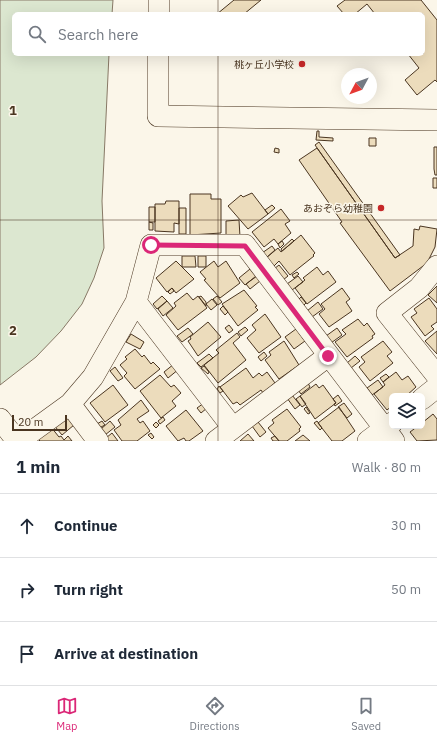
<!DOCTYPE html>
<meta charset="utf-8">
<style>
:root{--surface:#fff;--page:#f2f2f3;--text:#1f2937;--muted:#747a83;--line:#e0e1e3;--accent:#db2777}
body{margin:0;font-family:"IBM Plex Sans","Noto Sans JP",sans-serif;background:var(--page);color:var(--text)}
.controls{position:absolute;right:12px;bottom:12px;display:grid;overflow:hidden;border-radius:6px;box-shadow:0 4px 16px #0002}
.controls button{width:36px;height:36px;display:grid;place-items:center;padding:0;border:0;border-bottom:1px solid var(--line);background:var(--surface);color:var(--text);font:20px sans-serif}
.compass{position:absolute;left:341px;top:68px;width:36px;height:36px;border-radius:50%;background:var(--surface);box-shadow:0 4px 16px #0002;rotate:229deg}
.scale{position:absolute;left:12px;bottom:10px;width:55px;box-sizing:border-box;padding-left:4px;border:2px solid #4a3520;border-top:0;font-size:11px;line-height:14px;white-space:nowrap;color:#4a3520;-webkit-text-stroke:3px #fbf6e9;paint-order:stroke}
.stop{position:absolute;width:12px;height:12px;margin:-9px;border:3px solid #db2777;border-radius:50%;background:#fff}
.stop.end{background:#db2777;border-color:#fff;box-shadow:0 1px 4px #0008}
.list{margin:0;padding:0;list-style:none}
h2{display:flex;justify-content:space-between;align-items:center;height:52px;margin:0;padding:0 16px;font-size:17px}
h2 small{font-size:13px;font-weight:400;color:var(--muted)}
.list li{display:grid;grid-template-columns:26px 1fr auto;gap:12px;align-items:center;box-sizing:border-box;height:64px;padding:0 16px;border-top:1px solid var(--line)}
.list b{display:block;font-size:15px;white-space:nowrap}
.list em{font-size:13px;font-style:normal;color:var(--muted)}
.icon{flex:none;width:22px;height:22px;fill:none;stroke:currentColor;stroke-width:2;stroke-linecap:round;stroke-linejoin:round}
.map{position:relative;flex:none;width:437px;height:441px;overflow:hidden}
.search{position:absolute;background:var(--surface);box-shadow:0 4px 16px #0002;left:12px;right:12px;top:12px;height:44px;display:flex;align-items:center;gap:10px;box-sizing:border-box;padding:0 14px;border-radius:6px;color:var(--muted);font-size:15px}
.sheet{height:244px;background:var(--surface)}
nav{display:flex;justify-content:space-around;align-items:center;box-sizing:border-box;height:56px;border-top:1px solid var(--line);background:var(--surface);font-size:11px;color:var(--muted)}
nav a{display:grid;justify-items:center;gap:2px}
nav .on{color:var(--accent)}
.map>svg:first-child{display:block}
.green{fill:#dce7d0;stroke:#887966}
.building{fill:#ecdcbc;stroke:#4a3520}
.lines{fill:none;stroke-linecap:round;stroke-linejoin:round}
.minor-casing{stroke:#4a3520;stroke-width:22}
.minor{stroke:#fbf6e9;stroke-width:21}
.route{stroke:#db2777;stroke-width:5}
.grid{fill:none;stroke:#4a3520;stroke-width:1;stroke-opacity:0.55}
.poi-dot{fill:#c62828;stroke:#fbf6e9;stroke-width:1.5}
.labels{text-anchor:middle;stroke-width:3;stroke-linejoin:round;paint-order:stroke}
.poi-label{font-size:10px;fill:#4a3520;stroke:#fbf6e9;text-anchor:end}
.grid-label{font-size:13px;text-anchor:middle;font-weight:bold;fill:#4a3520;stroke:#fbf6e9;stroke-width:3;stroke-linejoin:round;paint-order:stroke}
</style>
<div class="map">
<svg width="437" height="441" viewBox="0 0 437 441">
<rect width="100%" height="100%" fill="#fbf6e9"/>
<path class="green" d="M0 0H113L112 14H14V54H109L102 201 104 248 94 278 82 304 61 331 36 357 0 385Z"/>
<path class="building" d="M234 0H261L244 14H217Z
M345 0H421L437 20V82L435 80 417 95 405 80 419 68 408 54H423V14H375L367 4 355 14H344L337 6Z
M317 131H319V137L333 138V141L316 140Z
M369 138H376V146H369Z
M319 142 400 255 395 258 315 145Z
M434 147H437V175H435L434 169Z
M275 148 279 149V153L274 152Z
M317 148 395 258 413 246 414 229 419 230 420 226 437 229 435 247 427 263 390 291 340 223 342 222 299 160Z
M433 178H437V188H433Z
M252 193 268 214 248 229 228 206 241 195 243 197Z
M190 194H211V199H221V233L190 235Z
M166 201H179V224L174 223V232L155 231V204H165Z
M272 205 275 208 268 214 265 210Z
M149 207H155V222H149Z
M179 208H186V234H179Z
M281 209 290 221 285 224 291 233 278 244 274 239 264 247 252 232Z
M239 220 240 237H226V221Z
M149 222 153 223V230H149Z
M301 235 315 253 313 255 314 256 290 275 279 261 273 267 266 258 278 248 281 252Z
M292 239 294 241 282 251 281 249Z
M282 241 284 244 280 248 278 244Z
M272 246 275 250 266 258 262 253Z
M182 256H195L196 267H182Z
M198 256H206V267H198Z
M176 261 194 279 176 293 172 288 167 292 156 278Z
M214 261 218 267 226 261 240 283 220 298 204 280 206 279 200 272Z
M279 265 288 276 283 280 274 269Z
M317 267 323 275 328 271 336 282 307 304 295 288 305 280 303 278Z
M250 269 256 276 245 285 239 278Z
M297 272 299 274 294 278 292 275Z
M257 276 260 281 250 289 246 284Z
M298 276 303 282 292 290 287 284Z
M437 286V303L428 295Z
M172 288 174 291 170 294 168 292Z
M342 288 350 299 346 302 352 311 329 327 319 314 325 309 321 304Z
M244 290 257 306 255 307 258 310 238 326 222 304Z
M187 293 193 300 198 296 207 308 178 330 166 315 176 306 174 303Z
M162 296 167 301 157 309 153 304Z
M201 296 206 302V306L199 297Z
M217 296 222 302 218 305 213 299Z
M301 297 306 303 303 306 298 300Z
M429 298 437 309V322L431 326 434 329 425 336 411 317 417 313 414 309Z
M212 299 217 305 211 310 206 304Z
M167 301 173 308 163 316 158 309Z
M318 302 323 309 312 317 307 311Z
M223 306 228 312 225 315 220 309Z
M265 314 281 337 259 353 247 338 256 330 252 325Z
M358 319 364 326 367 323 375 334 372 336 373 338 347 357 335 342 346 334 342 330Z
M208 322 221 337 198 356 188 341 191 339 190 337Z
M229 325 233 330 229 333 225 328Z
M245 327 248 330 241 336 238 332Z
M188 328 193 334 182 342 177 336Z
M337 328 342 335 331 343 326 336Z
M296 329 305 341 294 349 285 337Z
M437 331V354L425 341Z
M237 333 240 337 233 343 246 360 218 383 204 365 219 353 216 350Z
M131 334 144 342 140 349 126 342Z
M284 341 299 365 279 379 265 360 271 355 269 352Z
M383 341 392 352 387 356 393 363 370 381 359 367 365 362 361 357Z
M135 349 142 357 144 355 151 364 153 362 160 369 135 389 124 376 127 373 120 365 127 359 125 357Z
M264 352 267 356 261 361 258 357Z
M209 354 213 358 201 367 197 363Z
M355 356 360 361 351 368 347 363Z
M174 364 179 369 168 378 164 372Z
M204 366 209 372 208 374 201 368Z
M115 367 123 378 118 381 110 371Z
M246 368 253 378 259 373 262 376 267 372 275 383 263 393 261 390 240 405 237 402 233 404 220 387Z
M396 372 402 380 408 376 416 387 406 396H392V406L387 410 374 394 385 385 383 382Z
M386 374 389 377 383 382 380 378Z
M160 375 171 387 174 385 181 393 172 401 176 406 161 418 140 391Z
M378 380 383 387 372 395 367 388Z
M308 383 310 387 301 394 298 390Z
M316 384 319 388 323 385 336 403 315 419 300 396Z
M113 385 128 405 105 422 90 403Z
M219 386 223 391 220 393 217 389Z
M292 395 300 405 295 409 287 398Z
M338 395 342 401 335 406 334 404 336 403 333 399Z
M300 396 306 404 302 407 296 399Z
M141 400 149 411 137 419 140 423 143 421 150 431 137 441H122L114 430 121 425 118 420Z
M204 403 207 408 201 413 197 408Z
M344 403 352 414 347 418 338 407Z
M306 407 310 413 308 414 304 409Z
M339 407 355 431 342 441H332L318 423Z
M287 409 301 427 299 429 300 431 287 441H279L268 428 274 423 272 420Z
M186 410 203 431 189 441H186L184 438 178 441 166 426Z
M66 414 74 425 62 435 53 424Z
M433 414 437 419V440L417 441 410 432 418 426H422V423Z
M163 417 165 420 160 424 158 421Z
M102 421 105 425 99 428 97 424Z
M110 421 115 427 105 435 101 429Z
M317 421 322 428 320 430 314 423Z
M156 422 159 425 156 428 153 425Z
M258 422 266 432 260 437 252 426Z
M51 427 59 437 61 436 64 440 68 436 72 441H40L37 438Z
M112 433 118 441H108L106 438Z
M151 433 154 437 152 439 148 435Z
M248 434 254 441H240Z
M303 435 310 441H295Z
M275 436 279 441H273L271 438Z"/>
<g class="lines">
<g class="minor-casing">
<path id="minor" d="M159 14V0
M158 54V116L437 120
M437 266 419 288 387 313 437 376
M136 302 233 428
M422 399 437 387
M70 404 98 441
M0 419 17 441
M19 441 70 404 93 377 136 302 151 245H245L394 441
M216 441 328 356
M368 441 392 423"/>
</g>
<use href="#minor" class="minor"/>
</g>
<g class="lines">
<path class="route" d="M151 245 245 246 328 356"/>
</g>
<path class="grid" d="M218 0V14M218 54V441M0 220H437"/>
<g class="poi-dot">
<circle cx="302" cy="64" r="4"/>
<circle cx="381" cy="208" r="4"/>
</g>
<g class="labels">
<g class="poi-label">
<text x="294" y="68">桃ヶ丘小学校</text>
<text x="373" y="212">あおぞら幼稚園</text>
</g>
</g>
<g class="grid-label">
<text x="13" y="115">1</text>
<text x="13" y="335">2</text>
</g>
</svg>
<div class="controls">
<button><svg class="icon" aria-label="layers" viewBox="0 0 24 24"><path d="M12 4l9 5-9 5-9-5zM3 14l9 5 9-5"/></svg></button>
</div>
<svg class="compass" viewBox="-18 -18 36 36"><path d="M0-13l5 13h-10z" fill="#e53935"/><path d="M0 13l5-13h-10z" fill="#747a83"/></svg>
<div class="scale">20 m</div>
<div class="stop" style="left:151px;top:245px"></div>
<div class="stop end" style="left:328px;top:356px"></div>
<div class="search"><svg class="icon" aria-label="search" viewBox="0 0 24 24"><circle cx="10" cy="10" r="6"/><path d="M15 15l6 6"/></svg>Search here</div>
</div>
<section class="sheet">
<h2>1 min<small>Walk · 80 m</small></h2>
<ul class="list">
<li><svg class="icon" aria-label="ahead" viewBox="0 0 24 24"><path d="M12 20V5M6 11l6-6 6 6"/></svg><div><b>Continue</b></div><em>30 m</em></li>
<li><svg class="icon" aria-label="right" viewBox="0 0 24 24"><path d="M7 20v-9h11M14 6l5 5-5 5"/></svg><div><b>Turn right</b></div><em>50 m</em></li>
<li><svg class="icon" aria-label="arrive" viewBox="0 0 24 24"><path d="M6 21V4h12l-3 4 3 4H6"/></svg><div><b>Arrive at destination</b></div></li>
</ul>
</section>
<nav>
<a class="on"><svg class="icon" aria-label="map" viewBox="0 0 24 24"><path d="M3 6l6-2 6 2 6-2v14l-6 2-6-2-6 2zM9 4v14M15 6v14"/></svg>Map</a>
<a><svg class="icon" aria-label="directions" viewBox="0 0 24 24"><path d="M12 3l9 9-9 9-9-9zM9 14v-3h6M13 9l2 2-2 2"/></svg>Directions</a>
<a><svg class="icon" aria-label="saved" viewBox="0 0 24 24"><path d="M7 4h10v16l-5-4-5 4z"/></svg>Saved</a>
</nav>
